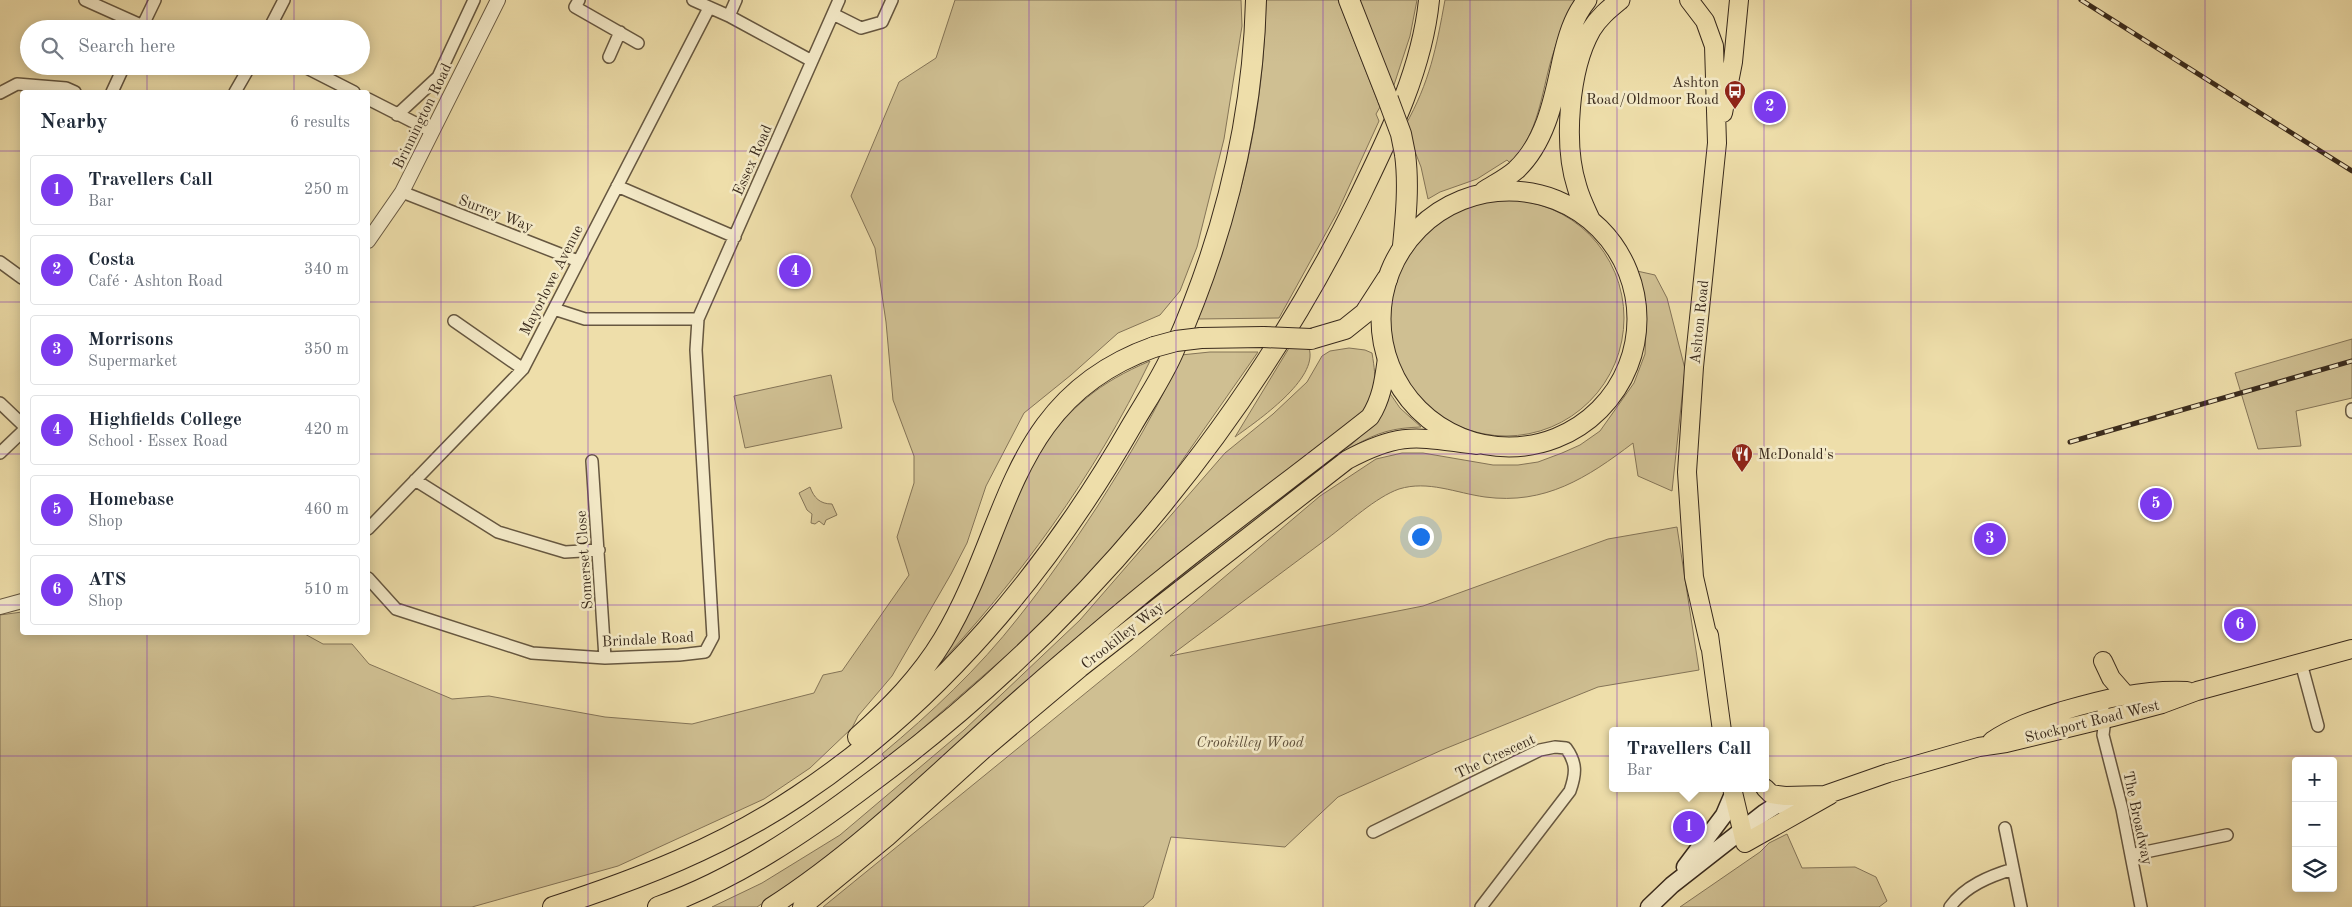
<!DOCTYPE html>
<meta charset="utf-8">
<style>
:root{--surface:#fff;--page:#f6f6f7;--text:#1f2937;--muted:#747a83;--line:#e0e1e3;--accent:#7c3aed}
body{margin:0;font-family:"Old Standard TT",serif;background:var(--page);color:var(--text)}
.controls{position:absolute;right:15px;bottom:15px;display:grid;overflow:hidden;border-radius:5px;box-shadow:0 2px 12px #0003}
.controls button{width:45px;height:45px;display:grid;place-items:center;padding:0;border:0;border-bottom:1px solid var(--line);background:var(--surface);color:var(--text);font:25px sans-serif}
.you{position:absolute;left:1420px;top:536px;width:18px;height:18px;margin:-12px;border:4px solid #fff;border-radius:50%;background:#1a73e8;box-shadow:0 0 0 8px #1a73e833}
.badge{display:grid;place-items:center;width:32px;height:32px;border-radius:50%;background:var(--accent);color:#fff;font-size:16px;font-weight:700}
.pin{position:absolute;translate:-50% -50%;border:2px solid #fff;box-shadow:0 1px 5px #0006}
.popup{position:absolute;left:1609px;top:727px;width:160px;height:65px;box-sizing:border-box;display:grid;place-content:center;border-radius:5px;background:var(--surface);filter:drop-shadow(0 1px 4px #0005);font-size:16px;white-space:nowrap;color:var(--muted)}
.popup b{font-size:19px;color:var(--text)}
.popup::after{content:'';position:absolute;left:50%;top:100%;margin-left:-10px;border:10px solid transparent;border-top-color:var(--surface)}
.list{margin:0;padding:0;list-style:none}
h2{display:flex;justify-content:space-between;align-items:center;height:65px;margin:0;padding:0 20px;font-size:21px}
h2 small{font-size:16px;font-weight:400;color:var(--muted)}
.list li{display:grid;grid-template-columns:32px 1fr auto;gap:15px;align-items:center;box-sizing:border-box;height:70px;margin:0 10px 10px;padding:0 10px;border:1px solid var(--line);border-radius:5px}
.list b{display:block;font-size:19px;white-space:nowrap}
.list p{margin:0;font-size:16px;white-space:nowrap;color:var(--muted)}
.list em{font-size:16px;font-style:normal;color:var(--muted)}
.icon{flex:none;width:28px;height:28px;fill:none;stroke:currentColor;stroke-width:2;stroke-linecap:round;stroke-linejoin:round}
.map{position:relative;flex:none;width:2352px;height:907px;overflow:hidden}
.search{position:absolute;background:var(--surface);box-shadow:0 2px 12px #0003;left:20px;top:20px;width:350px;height:55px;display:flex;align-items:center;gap:12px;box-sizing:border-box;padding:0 18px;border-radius:28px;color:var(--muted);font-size:19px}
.panel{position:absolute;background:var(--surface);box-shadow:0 2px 12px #0003;left:20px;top:90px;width:350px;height:545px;border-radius:5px}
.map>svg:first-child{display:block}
.green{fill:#cfbf92;stroke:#847457}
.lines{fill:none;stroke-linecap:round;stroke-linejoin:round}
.minor-casing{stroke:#665740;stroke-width:14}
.tertiary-casing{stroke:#665740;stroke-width:16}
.secondary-casing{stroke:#392a1c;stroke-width:19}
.primary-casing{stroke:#392a1c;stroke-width:20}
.trunk-casing{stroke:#392a1c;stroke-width:21}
.motorway-casing{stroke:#392a1c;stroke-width:22}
.minor{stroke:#f4eac8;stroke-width:11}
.tertiary{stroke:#f4eac8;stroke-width:14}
.secondary{stroke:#f4eac8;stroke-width:16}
.primary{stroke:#eedeaa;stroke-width:18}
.trunk{stroke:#eedeaa;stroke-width:19}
.motorway{stroke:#eedeaa;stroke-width:20}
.rail-casing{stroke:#392a1c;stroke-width:5}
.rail{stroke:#f4eac8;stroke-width:3;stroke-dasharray:9;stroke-linecap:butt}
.motorway-bridge-casing{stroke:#392a1c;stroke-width:22;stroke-linecap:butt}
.motorway-bridge{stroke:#eedeaa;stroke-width:20}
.grid{fill:none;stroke:#7b2cbf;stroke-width:1;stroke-opacity:0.55}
.labels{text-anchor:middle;stroke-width:5;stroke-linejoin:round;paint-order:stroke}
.poi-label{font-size:15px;fill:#392a1c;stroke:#f4eac8;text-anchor:end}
.street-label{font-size:15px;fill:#392a1c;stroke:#f4eac8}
.park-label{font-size:15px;font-style:italic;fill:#5e4f3a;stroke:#f4eac8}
</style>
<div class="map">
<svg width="2352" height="907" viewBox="0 0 2352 907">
<rect width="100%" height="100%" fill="#eedeaa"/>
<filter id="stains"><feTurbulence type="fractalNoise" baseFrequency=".004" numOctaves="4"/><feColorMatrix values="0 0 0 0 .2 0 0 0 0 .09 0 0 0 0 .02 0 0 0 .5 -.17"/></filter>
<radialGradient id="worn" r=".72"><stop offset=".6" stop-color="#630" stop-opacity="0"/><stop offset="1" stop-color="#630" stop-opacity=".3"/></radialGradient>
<path class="green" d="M955 0H1241L1242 26 1224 139 1197 247 1180 291 1160 315 1118 333 1071 375 1024 413 986 486 967 543 951 574 892 676 858 716 852 728 810 768 764 799 618 866 472 907H0V615L22 612V632L303 633 323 644H352L369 664 452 699 489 696 605 717 692 724 814 693 823 675 842 671 909 575 897 537 914 483V456L893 400 886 322 875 248 851 196 899 82 936 58Z
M1266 0H1338L1380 107 1376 114 1379 121 1337 213 1279 318 1196 319C1215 268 1235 217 1247 163 1259 110 1265 54 1266 0Z
M1354 0H1417L1410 36 1392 91Z
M1445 0H1575C1566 19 1558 37 1552 57 1541 94 1539 134 1510 163L1507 160 1477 179 1440 192 1428 199 1421 167 1405 126C1430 81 1436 49 1445 0Z
M1388 318a118 118 0 1 1 236 0a118 118 0 1 1-236 0Z
M1637 271 1655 275 1667 298 1685 369 1672 491 1638 476 1633 443C1587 478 1545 505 1485 497 1456 493 1428 480 1399 489 1376 497 1348 523 1328 538 1275 577 1223 617 1170 656L1423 606 1608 539 1677 527 1699 670 1598 687 1442 750 1338 797 1285 847 1171 837 1153 898 1143 907H823L1136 652 1320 496 1376 459 1402 453H1423L1493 465H1518L1538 462 1562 453 1580 445 1600 431 1634 383 1645 354 1646 328 1644 296Z
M2352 339V398L2296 411 2301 446 2258 449 2235 373Z
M1289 348H1309C1319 379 1257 421 1235 437Z
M1349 348 1365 350 1372 353C1377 383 1376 389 1362 416L969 735 823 862 757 907H712L762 883 840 835 964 730 1080 620 1225 453 1273 414 1307 382 1322 356 1330 351Z
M1210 352H1258L1172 475 1137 519 1052 616 886 760 882 754C931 713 979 668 1018 618 1046 583 1072 545 1097 507 1128 458 1158 409 1181 355Z
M1150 361C1095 475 1018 581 931 673L1038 451C1072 406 1098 383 1150 361Z
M831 375 842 428 745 448 734 396Z
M1389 392 1400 408 1421 427C1393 428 1378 432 1354 446L1248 527 1058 677 1262 510 1352 444 1374 424Z
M810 487C814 498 820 504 832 504L837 515 826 520 824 525 819 521 815 524 811 523 812 514 807 510 799 493Z
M1787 834 1802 868 1855 867 1876 877 1887 901 1879 907H1680L1760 852 1769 843Z"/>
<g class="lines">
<g class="minor-casing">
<path id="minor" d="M85 0 143 26
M579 0 575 7 638 43
M693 0 729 16 812 61
M833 14 861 28 882 22 892 0
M729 16 736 0
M141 29 155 0
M269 29 284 0
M609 57 620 32
M303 66 354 92
M112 92 124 66
M235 92 250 66
M0 93 17 84 66 88 75 92
M368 99 431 131
M397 115 438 77 474 0
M617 186 735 237
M402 192 578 261
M0 262 22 278
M554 309 585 319H698
M454 321 523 369
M0 403 22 424
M2352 409V412
M0 453 22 432
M592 461 605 658
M415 480 498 532 565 552 599 550
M368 529 523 369 709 8
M368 578 396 609 532 653 605 658 679 655 705 652 713 637 696 350 698 319 839 0
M2301 663 2318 726
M2101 700 2105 719 2103 735 2122 809 2141 907
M2005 828 2021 907
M1373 832 1540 750 1555 747 1566 748C1577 763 1576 774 1570 791L1481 907
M2131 855 2227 835
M1950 907C1965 886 1990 876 2013 869"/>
</g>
<g class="tertiary-casing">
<path id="tertiary" d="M368 241 402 192 498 0
M0 607 22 601"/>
</g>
<g class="secondary-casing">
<path id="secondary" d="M1685 867 1724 815 1733 794
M1649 907 1672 885 1764 813 1775 806 1803 800"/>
</g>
<g class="primary-casing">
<path id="primary" d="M1689 0 1705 21 1714 46 1717 143 1694 367 1687 472 1694 577 1710 647
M1723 113 1733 62 1739 0
M1709 635 1722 731
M2103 661 2111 678 2125 694
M1992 741C2014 726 2037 719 2062 711 2103 699 2143 689 2187 691
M1732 788 1745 843 1830 795
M1765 788 1771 794 1785 796 1825 795 1888 773 1979 747 2006 743 2113 717 2162 704 2197 691 2352 649
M771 907C869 844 951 758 1039 682 1080 647 1121 611 1164 577 1232 522 1302 471 1370 417 1382 398 1384 380 1387 358
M802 907 887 837 984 749 1080 668 1347 460C1403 430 1418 438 1477 445"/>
</g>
<g class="trunk-casing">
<path id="trunk" d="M1381 319a128 128 0 1 1 256 0a128 128 0 1 1-256 0Z
M1484 191C1495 184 1507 178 1516 170 1546 142 1554 98 1562 61 1567 39 1573 17 1587 0
M1590 219C1585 208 1580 198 1577 187 1563 144 1569 69 1591 30 1599 17 1609 9 1620 0"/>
</g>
<g class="motorway-casing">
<path id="motorway" d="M1349 0 1388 99
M1403 246C1406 215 1409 184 1405 154
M1201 338 1263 337
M1311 339 1345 329 1365 313 1387 279
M858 737C890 708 920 678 943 640 1011 527 1007 399 1154 347
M553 907C639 879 722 847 798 796 938 703 1049 570 1132 425 1146 401 1163 376 1174 350 1223 240 1253 121 1256 0
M658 907C736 879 804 833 870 783 1075 631 1244 431 1357 202 1388 138 1422 71 1429 0"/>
</g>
<use href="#minor" class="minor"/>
<use href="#tertiary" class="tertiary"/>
<use href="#secondary" class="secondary"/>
<use href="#primary" class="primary"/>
<use href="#trunk" class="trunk"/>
<use href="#motorway" class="motorway"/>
<g class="rail-casing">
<path id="rail" d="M2081 0 2352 171
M2070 442 2352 361"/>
</g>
<use href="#rail" class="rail"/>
<g class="motorway-bridge-casing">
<path id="motorway-bridge" d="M1388 99 1401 134 1405 154
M1263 337 1311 339
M1154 347 1176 341 1201 338"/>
</g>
<use href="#motorway-bridge" class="motorway-bridge"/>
</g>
<path class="grid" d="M147 0V29M294 0V29M441 0V907M588 0V907M735 0V907M882 0V907M1029 0V907M1176 0V907M1323 0V907M1470 0V907M1617 0V907M1764 0V907M1911 0V907M2058 0V907M2205 0V907M147 66V92M294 66V92M0 151H22M368 151H2352M0 302H22M368 302H2352M0 454H22M368 454H2352M0 605H22M368 605H2352M147 632V907M294 632V907M0 756H2352"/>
<defs>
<g id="bus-pin" transform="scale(1.125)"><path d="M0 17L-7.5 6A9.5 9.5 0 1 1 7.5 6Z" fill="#8f2418" stroke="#f4eac8"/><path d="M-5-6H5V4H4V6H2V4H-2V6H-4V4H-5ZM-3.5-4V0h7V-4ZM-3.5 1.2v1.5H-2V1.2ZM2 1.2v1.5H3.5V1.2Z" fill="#fff"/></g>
<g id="restaurant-pin" transform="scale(1.125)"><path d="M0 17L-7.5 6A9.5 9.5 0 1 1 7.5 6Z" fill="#8f2418" stroke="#f4eac8"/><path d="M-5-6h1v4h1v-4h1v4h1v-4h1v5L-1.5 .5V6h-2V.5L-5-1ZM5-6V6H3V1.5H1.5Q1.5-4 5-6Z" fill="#fff"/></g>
</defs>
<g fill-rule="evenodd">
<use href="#bus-pin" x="1735" y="91"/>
<use href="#restaurant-pin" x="1742" y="454"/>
</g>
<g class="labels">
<g class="poi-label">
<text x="1719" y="87">Ashton<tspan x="1719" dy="17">Road/Oldmoor Road</tspan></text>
<text x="1758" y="459" text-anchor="start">McDonald's</text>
</g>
<g class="street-label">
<text transform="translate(422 116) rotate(-64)" y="5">Brinnington Road</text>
<text transform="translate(752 160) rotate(-66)" y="5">Essex Road</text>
<text transform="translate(496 213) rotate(21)" y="5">Surrey Way</text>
<text transform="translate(551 280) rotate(-63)" y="5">Mayorlowe Avenue</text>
<text transform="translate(1699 322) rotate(-84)" y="5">Ashton Road</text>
<text transform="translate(584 560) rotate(-94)" y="5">Somerset Close</text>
<text transform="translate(1122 635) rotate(-38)" y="5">Crookilley Way</text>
<text transform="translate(648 639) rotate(-3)" y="5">Brindale Road</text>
<text transform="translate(2092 721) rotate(-14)" y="5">Stockport Road West</text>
<text transform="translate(1495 756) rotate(-25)" y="5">The Crescent</text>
<text transform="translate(2138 818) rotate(78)" y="5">The Broadway</text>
</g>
<g class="park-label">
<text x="1250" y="747">Crookilley Wood</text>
</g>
</g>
<rect width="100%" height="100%" filter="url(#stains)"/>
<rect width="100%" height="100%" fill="url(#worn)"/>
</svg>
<div class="controls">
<button>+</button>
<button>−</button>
<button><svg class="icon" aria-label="layers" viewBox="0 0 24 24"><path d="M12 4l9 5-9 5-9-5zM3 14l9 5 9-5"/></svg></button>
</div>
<div class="you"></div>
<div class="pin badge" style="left:1689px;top:827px">1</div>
<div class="popup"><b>Travellers Call</b>Bar</div>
<div class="pin badge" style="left:1770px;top:107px">2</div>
<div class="pin badge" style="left:1990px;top:539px">3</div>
<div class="pin badge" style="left:795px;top:271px">4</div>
<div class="pin badge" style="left:2156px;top:504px">5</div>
<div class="pin badge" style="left:2240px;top:625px">6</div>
<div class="search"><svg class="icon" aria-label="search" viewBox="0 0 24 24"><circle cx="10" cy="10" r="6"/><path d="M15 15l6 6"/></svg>Search here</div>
<section class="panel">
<h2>Nearby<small>6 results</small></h2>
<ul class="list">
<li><span class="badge">1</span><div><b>Travellers Call</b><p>Bar</p></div><em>250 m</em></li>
<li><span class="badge">2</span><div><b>Costa</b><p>Café · Ashton Road</p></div><em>340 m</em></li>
<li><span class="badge">3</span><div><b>Morrisons</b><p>Supermarket</p></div><em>350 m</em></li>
<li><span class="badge">4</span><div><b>Highfields College</b><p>School · Essex Road</p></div><em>420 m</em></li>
<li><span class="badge">5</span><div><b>Homebase</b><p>Shop</p></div><em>460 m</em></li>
<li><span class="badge">6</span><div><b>ATS</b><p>Shop</p></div><em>510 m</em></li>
</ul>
</section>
</div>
